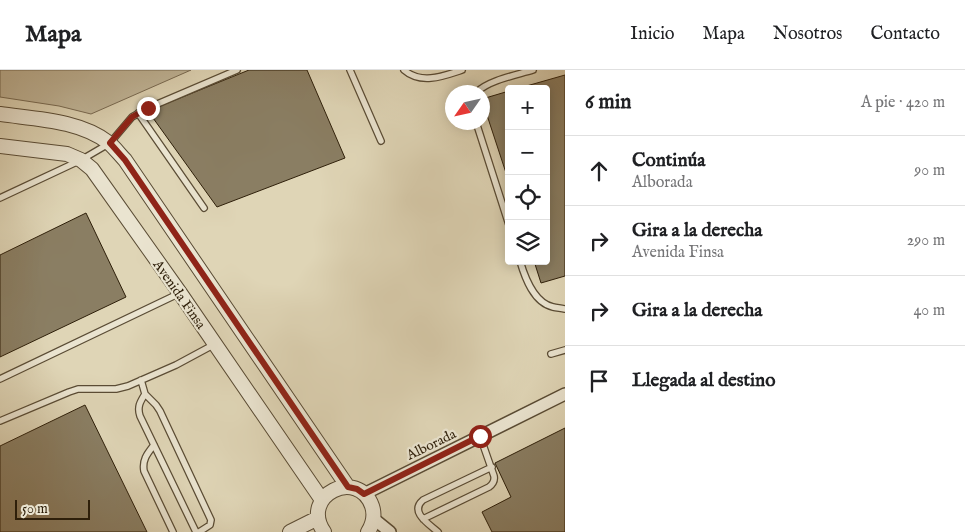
<!DOCTYPE html>
<html lang="es">
<meta charset="utf-8">
<style>
:root{--surface:#fff;--page:#f6f6f6;--text:#202124;--muted:#757577;--line:#e0e0e0}
body{margin:0;font-family:"IM FELL English",serif;background:var(--page);color:var(--text)}
.controls{position:absolute;right:15px;top:15px;display:grid;overflow:hidden;border-radius:5px;box-shadow:0 2px 12px #0003}
.controls button{width:45px;height:45px;display:grid;place-items:center;padding:0;border:0;border-bottom:1px solid var(--line);background:var(--surface);color:var(--text);font:25px sans-serif}
.compass{position:absolute;left:445px;top:15px;width:45px;height:45px;border-radius:50%;background:var(--surface);box-shadow:0 2px 12px #0003;rotate:236deg}
.scale{position:absolute;left:15px;bottom:12px;width:75px;box-sizing:border-box;padding-left:5px;border:2px solid #2e1f0a;border-top:0;font-size:14px;line-height:18px;white-space:nowrap;color:#2e1f0a;-webkit-text-stroke:4px #eae4d0;paint-order:stroke}
.stop{position:absolute;width:15px;height:15px;margin:-11px;border:4px solid #8f2418;border-radius:50%;background:#fff}
.stop.end{background:#8f2418;border-color:#fff;box-shadow:0 1px 5px #0008}
.list{margin:0;padding:0;list-style:none}
h2{display:flex;justify-content:space-between;align-items:center;height:65px;margin:0;padding:0 20px;font-size:21px}
h2 small{font-size:16px;font-weight:400;color:var(--muted)}
.list li{display:grid;grid-template-columns:32px 1fr auto;gap:15px;align-items:center;box-sizing:border-box;height:70px;padding:0 20px;border-top:1px solid var(--line)}
.list b{display:block;font-size:19px;white-space:nowrap}
.list p{margin:0;font-size:16px;white-space:nowrap;color:var(--muted)}
.list em{font-size:16px;font-style:normal;color:var(--muted)}
.icon{flex:none;width:28px;height:28px;fill:none;stroke:currentColor;stroke-width:2;stroke-linecap:round;stroke-linejoin:round}
.map{position:relative;flex:none;width:565px;height:462px;overflow:hidden}
header{display:flex;align-items:center;gap:30px;box-sizing:border-box;height:70px;padding:0 25px;background:var(--surface);border-bottom:1px solid var(--line)}
header strong{font-size:24px}
nav{display:flex;gap:28px;margin-inline-start:auto;font-size:18px}
main{display:flex}
aside{flex:1;background:var(--surface)}
.map>svg:first-child{display:block}
.green{fill:#c1b699;stroke:#786a52}
.building{fill:#8a7e63;stroke:#2e1f0a}
.lines{fill:none;stroke-linecap:round;stroke-linejoin:round}
.service-casing{stroke:#5a4c35;stroke-width:8}
.minor-casing{stroke:#5a4c35;stroke-width:14}
.tertiary-casing{stroke:#5a4c35;stroke-width:16}
.service{stroke:#eae4d0;stroke-width:5.5}
.minor{stroke:#eae4d0;stroke-width:11}
.tertiary{stroke:#eae4d0;stroke-width:14}
.route{stroke:#8f2418;stroke-width:6}
.labels{text-anchor:middle;stroke-width:4.5;stroke-linejoin:round;paint-order:stroke}
.street-label{font-size:14px;fill:#2e1f0a;stroke:#eae4d0}
</style>
<header>
<strong>Mapa</strong>
<nav><a>Inicio</a><a>Mapa</a><a>Nosotros</a><a>Contacto</a></nav>
</header>
<main>
<div class="map">
<svg width="565" height="462" viewBox="0 0 565 462">
<rect width="100%" height="100%" fill="#dfd5b6"/>
<filter id="stains"><feTurbulence type="fractalNoise" baseFrequency=".004" numOctaves="4"/><feColorMatrix values="0 0 0 0 .2 0 0 0 0 .09 0 0 0 0 .02 0 0 0 .5 -.17"/></filter>
<radialGradient id="worn" r=".72"><stop offset=".6" stop-color="#630" stop-opacity="0"/><stop offset="1" stop-color="#630" stop-opacity=".3"/></radialGradient>
<path class="green" d="M0 0H191L91 44 59 36 0 27Z"/>
<path class="building" d="M249 0H307L345 88 217 137 148 41Z
M565 5V206L541 213 534 191H546V19H516Z
M509 21V112L482 30V29Z
M86 143 126 227 0 287V185Z
M85 335 147 462H0V376Z
M565 358V462H492L482 442 511 427 495 393Z"/>
<g class="lines">
<g class="service-casing">
<path id="service" d="M350 0 381 71
M404 0C421 15 444 6 462 0
M477 22C489 10 517 5 533 0
M138 43 204 138
M476 52 509 155
M0 128 81 90 110 73 132 47 148 38 237 0
M520 191C525 208 534 233 553 237 557 238 561 238 565 239
M551 284 565 280
M0 309 180 223
M141 310 145 324 156 335 160 341 211 450 210 455 199 462
M145 324C140 332 137 337 140 346L196 462
M0 351 69 322 78 319H116L128 316 176 295 215 274
M154 375C147 384 142 390 144 401L173 462
M423 449 489 417C493 414 495 411 494 406L480 366
M438 462C429 454 409 442 423 430L492 397"/>
</g>
<g class="minor-casing">
<path id="minor" d="M364 424 565 324
M374 449 390 462"/>
</g>
<g class="tertiary-casing">
<path id="tertiary" d="M0 44C35 49 80 50 109 73 115 78 120 85 125 90L348 417
M0 76 67 84 81 90 92 99 180 223 322 430
M290 462 318 448
M324 462C299 425 358 397 372 436 375 445 373 454 368 462"/>
</g>
<use href="#service" class="service"/>
<use href="#minor" class="minor"/>
<use href="#tertiary" class="tertiary"/>
</g>
<g class="lines">
<path class="route" d="M148 38 132 47 110 73 125 90 348 417 357 419 364 424 480 366"/>
</g>
<g class="labels">
<g class="street-label">
<text transform="translate(180 224) rotate(55)" y="5">Avenida Finsa</text>
<text transform="translate(431 374) rotate(-26)" y="5">Alborada</text>
</g>
</g>
<rect width="100%" height="100%" filter="url(#stains)"/>
<rect width="100%" height="100%" fill="url(#worn)"/>
</svg>
<div class="controls">
<button>+</button>
<button>−</button>
<button><svg class="icon" aria-label="locate" viewBox="0 0 24 24"><circle cx="12" cy="12" r="6"/><path d="M12 2v4M12 18v4M2 12h4M18 12h4"/></svg></button>
<button><svg class="icon" aria-label="layers" viewBox="0 0 24 24"><path d="M12 4l9 5-9 5-9-5zM3 14l9 5 9-5"/></svg></button>
</div>
<svg class="compass" viewBox="-18 -18 36 36"><path d="M0-13l5 13h-10z" fill="#e53935"/><path d="M0 13l5-13h-10z" fill="#757577"/></svg>
<div class="scale">50 m</div>
<div class="stop" style="left:480px;top:366px"></div>
<div class="stop end" style="left:148px;top:38px"></div>
</div>
<aside>
<h2>6 min<small>A pie · 420 m</small></h2>
<ul class="list">
<li><svg class="icon" aria-label="ahead" viewBox="0 0 24 24"><path d="M12 20V5M6 11l6-6 6 6"/></svg><div><b>Continúa</b><p>Alborada</p></div><em>90 m</em></li>
<li><svg class="icon" aria-label="right" viewBox="0 0 24 24"><path d="M7 20v-9h11M14 6l5 5-5 5"/></svg><div><b>Gira a la derecha</b><p>Avenida Finsa</p></div><em>290 m</em></li>
<li><svg class="icon" aria-label="right" viewBox="0 0 24 24"><path d="M7 20v-9h11M14 6l5 5-5 5"/></svg><div><b>Gira a la derecha</b></div><em>40 m</em></li>
<li><svg class="icon" aria-label="arrive" viewBox="0 0 24 24"><path d="M6 21V4h12l-3 4 3 4H6"/></svg><div><b>Llegada al destino</b></div></li>
</ul>
</aside>
</main>
